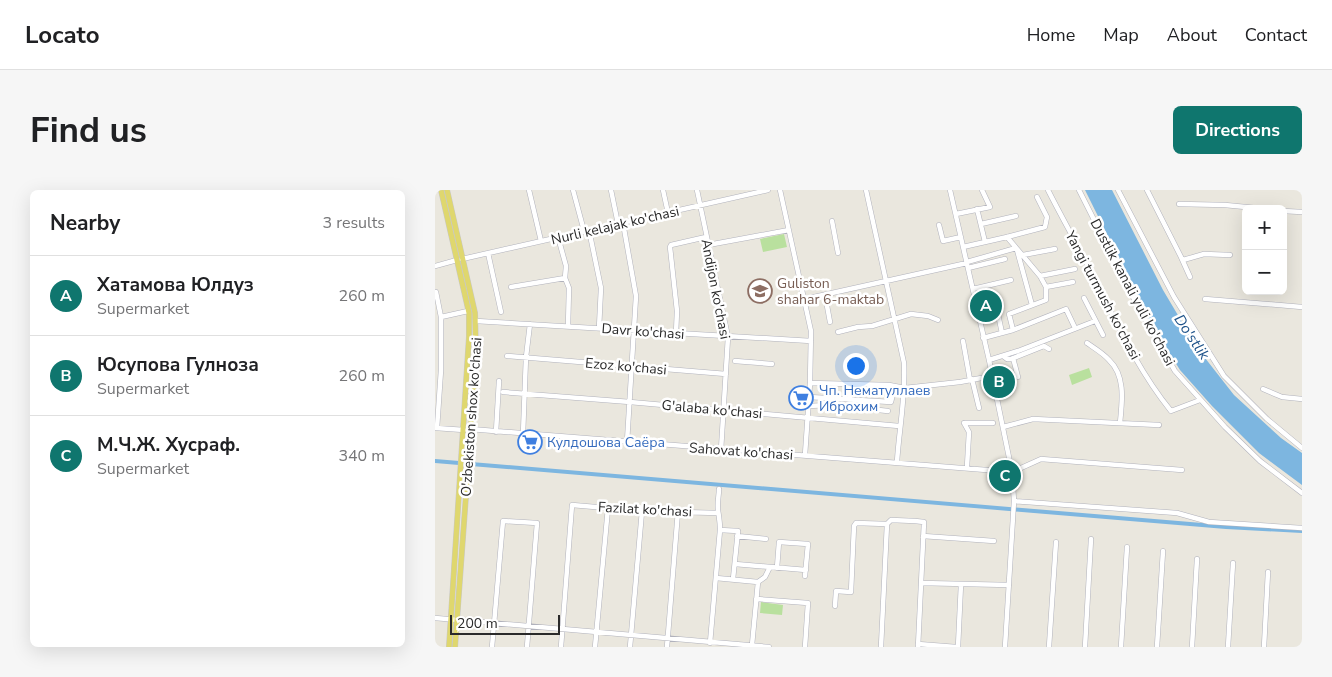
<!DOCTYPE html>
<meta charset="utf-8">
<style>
:root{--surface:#fff;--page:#f6f6f6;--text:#202124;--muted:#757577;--line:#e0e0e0;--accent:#0f766e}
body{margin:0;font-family:"Nunito Sans",sans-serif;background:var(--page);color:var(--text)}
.controls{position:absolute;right:15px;top:15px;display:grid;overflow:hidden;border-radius:8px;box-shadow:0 5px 20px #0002}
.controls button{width:45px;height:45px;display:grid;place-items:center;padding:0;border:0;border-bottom:1px solid var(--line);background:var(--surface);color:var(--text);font:25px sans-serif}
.scale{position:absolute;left:15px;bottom:12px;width:110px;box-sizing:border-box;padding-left:5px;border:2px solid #2a2a2a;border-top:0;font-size:14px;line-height:18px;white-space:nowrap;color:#2a2a2a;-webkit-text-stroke:4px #fff;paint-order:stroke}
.you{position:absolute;left:420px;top:175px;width:18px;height:18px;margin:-12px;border:4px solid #fff;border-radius:50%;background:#1a73e8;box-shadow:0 0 0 8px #1a73e833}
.badge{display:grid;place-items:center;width:32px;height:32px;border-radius:50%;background:var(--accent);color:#fff;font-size:16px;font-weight:700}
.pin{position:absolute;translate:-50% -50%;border:2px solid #fff;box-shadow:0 1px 5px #0006}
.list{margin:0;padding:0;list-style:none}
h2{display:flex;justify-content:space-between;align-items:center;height:65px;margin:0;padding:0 20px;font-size:21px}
h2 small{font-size:16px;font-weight:400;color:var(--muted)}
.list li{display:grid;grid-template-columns:32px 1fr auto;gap:15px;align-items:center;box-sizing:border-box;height:80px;padding:0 20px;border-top:1px solid var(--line)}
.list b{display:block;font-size:19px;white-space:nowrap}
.list p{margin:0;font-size:16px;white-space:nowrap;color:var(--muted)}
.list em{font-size:16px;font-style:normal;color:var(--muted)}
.map{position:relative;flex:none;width:867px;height:457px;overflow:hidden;border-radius:8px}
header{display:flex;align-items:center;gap:30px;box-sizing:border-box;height:70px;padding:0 25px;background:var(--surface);border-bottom:1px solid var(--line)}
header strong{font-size:24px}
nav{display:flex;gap:28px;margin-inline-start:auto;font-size:18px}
.intro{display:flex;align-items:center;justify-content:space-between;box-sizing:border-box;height:120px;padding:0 30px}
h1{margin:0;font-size:35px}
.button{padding:12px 22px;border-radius:8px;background:var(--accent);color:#fff;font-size:18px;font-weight:700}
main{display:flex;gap:30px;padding:0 30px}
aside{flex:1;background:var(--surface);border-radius:8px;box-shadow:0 5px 20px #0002}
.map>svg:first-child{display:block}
.pitch{fill:#b9e09e}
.water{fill:#7db6e0}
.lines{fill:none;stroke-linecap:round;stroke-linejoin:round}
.canal{stroke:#7db6e0;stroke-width:4}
.minor-casing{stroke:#b1b2bc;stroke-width:5.5}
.major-casing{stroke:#c8c8c8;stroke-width:6}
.minor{stroke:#fff;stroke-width:4.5}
.major{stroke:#dfd76e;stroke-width:5}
.labels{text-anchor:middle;stroke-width:5;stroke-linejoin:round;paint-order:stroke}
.street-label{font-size:14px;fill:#2a2a2a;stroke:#fff}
.education-label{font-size:14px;fill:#785e54;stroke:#fff;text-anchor:start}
.shop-label{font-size:14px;fill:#366cbe;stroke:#fff;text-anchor:start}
.water-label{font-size:15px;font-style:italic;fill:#1e538a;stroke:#fff}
</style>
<header>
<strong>Locato</strong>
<nav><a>Home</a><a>Map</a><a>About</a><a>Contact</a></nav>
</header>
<div class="intro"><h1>Find us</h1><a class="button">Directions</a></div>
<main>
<aside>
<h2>Nearby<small>3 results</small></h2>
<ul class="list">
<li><span class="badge">A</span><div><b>Хатамова Юлдуз</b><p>Supermarket</p></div><em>260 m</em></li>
<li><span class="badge">B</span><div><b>Юсупова Гулноза</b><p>Supermarket</p></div><em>260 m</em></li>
<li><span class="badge">C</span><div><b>М.Ч.Ж. Хусраф.</b><p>Supermarket</p></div><em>340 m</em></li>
</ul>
</aside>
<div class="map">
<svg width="867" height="457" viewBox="0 0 867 457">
<rect width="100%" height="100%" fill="#eae7de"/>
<path class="pitch" d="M349 44 352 57 328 62 325 49Z
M654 178 657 187 637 195 634 185Z
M326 412 348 415 347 425 325 423Z"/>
<path class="water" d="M650 0H677L728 100 763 159 799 205 846 248 867 263V295L824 263 777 216 745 180 717 135Z"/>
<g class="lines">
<path class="canal" d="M0 271 791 337 867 341"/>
<g class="minor-casing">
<path id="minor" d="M94 0 106 51
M138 0 149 41
M176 0 183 34
M228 0 233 23
M262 0 293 147 286 260
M345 0 376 141 375 193 370 265
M431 0 469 173C471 206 464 239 462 272
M515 0 554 170 577 282 579 311 570 457
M613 0C626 26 641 52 654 78 679 127 701 178 736 221L765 210
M644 0 703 117 740 181 790 237 825 271 867 303
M683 0 739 107 789 186 832 229 867 258
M712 0 746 67 755 87
M744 14 790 15 831 19
M542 19 550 52
M848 21 867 22
M521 24 555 17 547 0
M397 31 403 63
M188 33 201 106 192 252
M546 34 581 26
M504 35 508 51 526 47
M154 40 166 98 164 138
M123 47 131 76 130 88 134 98 133 136
M273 55 354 40
M528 57 572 47 610 37 612 27 602 7
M582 60 597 115
M53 63 66 122
M588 65 620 59
M27 69 333 0
M748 70 769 64 795 65
M532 72 581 58
M0 76 22 70
M533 78 570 69
M605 86 640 79
M76 97 130 88
M611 97 638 92
M538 99 576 90
M1 102 6 127V180L2 238
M390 105 395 132
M649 108 668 145
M370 109 532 73
M770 109 867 117
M561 115 567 143
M6 127 33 121
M41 131 376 151
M578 140 631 119 640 138
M403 142 423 137 437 136 476 124 493 126 503 130
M241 143 242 121 235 57 236 55 271 47
M548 148 578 140 574 124 611 110V97L605 86 572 47
M528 151 535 190
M652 153C659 158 668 163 674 170 691 186 687 212 685 233
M72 166 291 184
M568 166 572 169H576L609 156 614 159
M578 168 583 187
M554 170 583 161 660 131
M300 171 337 174
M537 189 544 218
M375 193 454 195 470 198 525 192 557 186
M828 199 847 207 867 209
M68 202 195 212 464 236
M374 207 456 212 460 196
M415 208V194
M373 216 395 215 453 221
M529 233 534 242 532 277
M529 233H558
M568 237 598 229 724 235
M1 238 29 240
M35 239 577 282 606 269 747 280
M61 242 64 191
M88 244 91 167 95 134
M579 311 742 323 774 332 867 338
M285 340 303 341 298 389
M302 346 331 349
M488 346 559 351
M300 374 371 380
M342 378 344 352 373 354 370 386
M281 388 323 392 330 387 335 377
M486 393 574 395
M321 409 373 413 370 457
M400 416 401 401 416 402 419 336 421 333 452 334 456 330 480 331 489 332 483 457
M0 428 334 457
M275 453 285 340C285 332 284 327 283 320 282 313 284 305 284 299
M483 454 521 457
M317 455 323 392
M57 457 68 331 102 333 92 457
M126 457 137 315 207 321 283 323
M160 457 173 318
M195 457 207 321
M232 457 243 321
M446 457 452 334
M523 457 526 394
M614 457 621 352
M650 457 656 349
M686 457 692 357
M722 457 728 361
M757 457 762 369
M793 457 798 373
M829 457 833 382"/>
</g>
<g class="major-casing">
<path id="major" d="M6 0 34 123V147L14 457
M12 0 40 123 41 167 20 457"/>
</g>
<use href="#minor" class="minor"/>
<use href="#major" class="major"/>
</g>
<defs>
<g id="school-ring" transform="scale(1.25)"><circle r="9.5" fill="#fff" stroke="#8d6e63" stroke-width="1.5"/><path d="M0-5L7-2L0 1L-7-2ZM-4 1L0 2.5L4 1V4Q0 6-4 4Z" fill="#8d6e63"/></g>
<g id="supermarket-ring" transform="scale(1.25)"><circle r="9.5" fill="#fff" stroke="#3f7fe0" stroke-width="1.5"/><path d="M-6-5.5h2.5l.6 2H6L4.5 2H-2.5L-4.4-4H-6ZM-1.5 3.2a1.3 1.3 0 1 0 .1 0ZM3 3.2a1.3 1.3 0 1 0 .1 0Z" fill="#3f7fe0"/></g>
</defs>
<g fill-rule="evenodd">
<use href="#school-ring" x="325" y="101"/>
<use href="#supermarket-ring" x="366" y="208"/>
<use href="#supermarket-ring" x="95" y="252"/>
</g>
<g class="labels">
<g class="street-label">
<text transform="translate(180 35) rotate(-13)" y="5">Nurli kelajak ko'chasi</text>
<text transform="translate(281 99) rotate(79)" y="5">Andijon ko'chasi</text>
<text transform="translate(698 102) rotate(62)" y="5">Dustlik kanali yuli ko'chasi</text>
<text transform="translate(668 105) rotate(62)" y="5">Yangi turmush ko'chasi</text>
<text transform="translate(208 141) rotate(4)" y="5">Davr ko'chasi</text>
<text transform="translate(191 176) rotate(5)" y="5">Ezoz ko'chasi</text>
<text transform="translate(277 219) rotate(5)" y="5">G'alaba ko'chasi</text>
<text transform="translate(36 227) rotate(-86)" y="5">O'zbekiston shox ko'chasi</text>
<text transform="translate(306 261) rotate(4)" y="5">Sahovat ko'chasi</text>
<text transform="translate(210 319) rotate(3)" y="5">Fazilat ko'chasi</text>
</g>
<g class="education-label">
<text x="342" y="98">Guliston<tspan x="342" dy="16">shahar 6-maktab</tspan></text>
</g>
<g class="shop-label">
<text x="384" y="205">Чп. Нематуллаев<tspan x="384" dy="16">Иброхим</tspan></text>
<text x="112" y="257">Кулдошова Саёра</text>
</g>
<g class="water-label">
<text transform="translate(757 147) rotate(56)" y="5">Do'stlik</text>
</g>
</g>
</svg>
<div class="controls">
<button>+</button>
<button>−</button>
</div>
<div class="scale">200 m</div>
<div class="you"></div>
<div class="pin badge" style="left:551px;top:116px">A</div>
<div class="pin badge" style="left:564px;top:192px">B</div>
<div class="pin badge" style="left:570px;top:286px">C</div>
</div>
</main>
